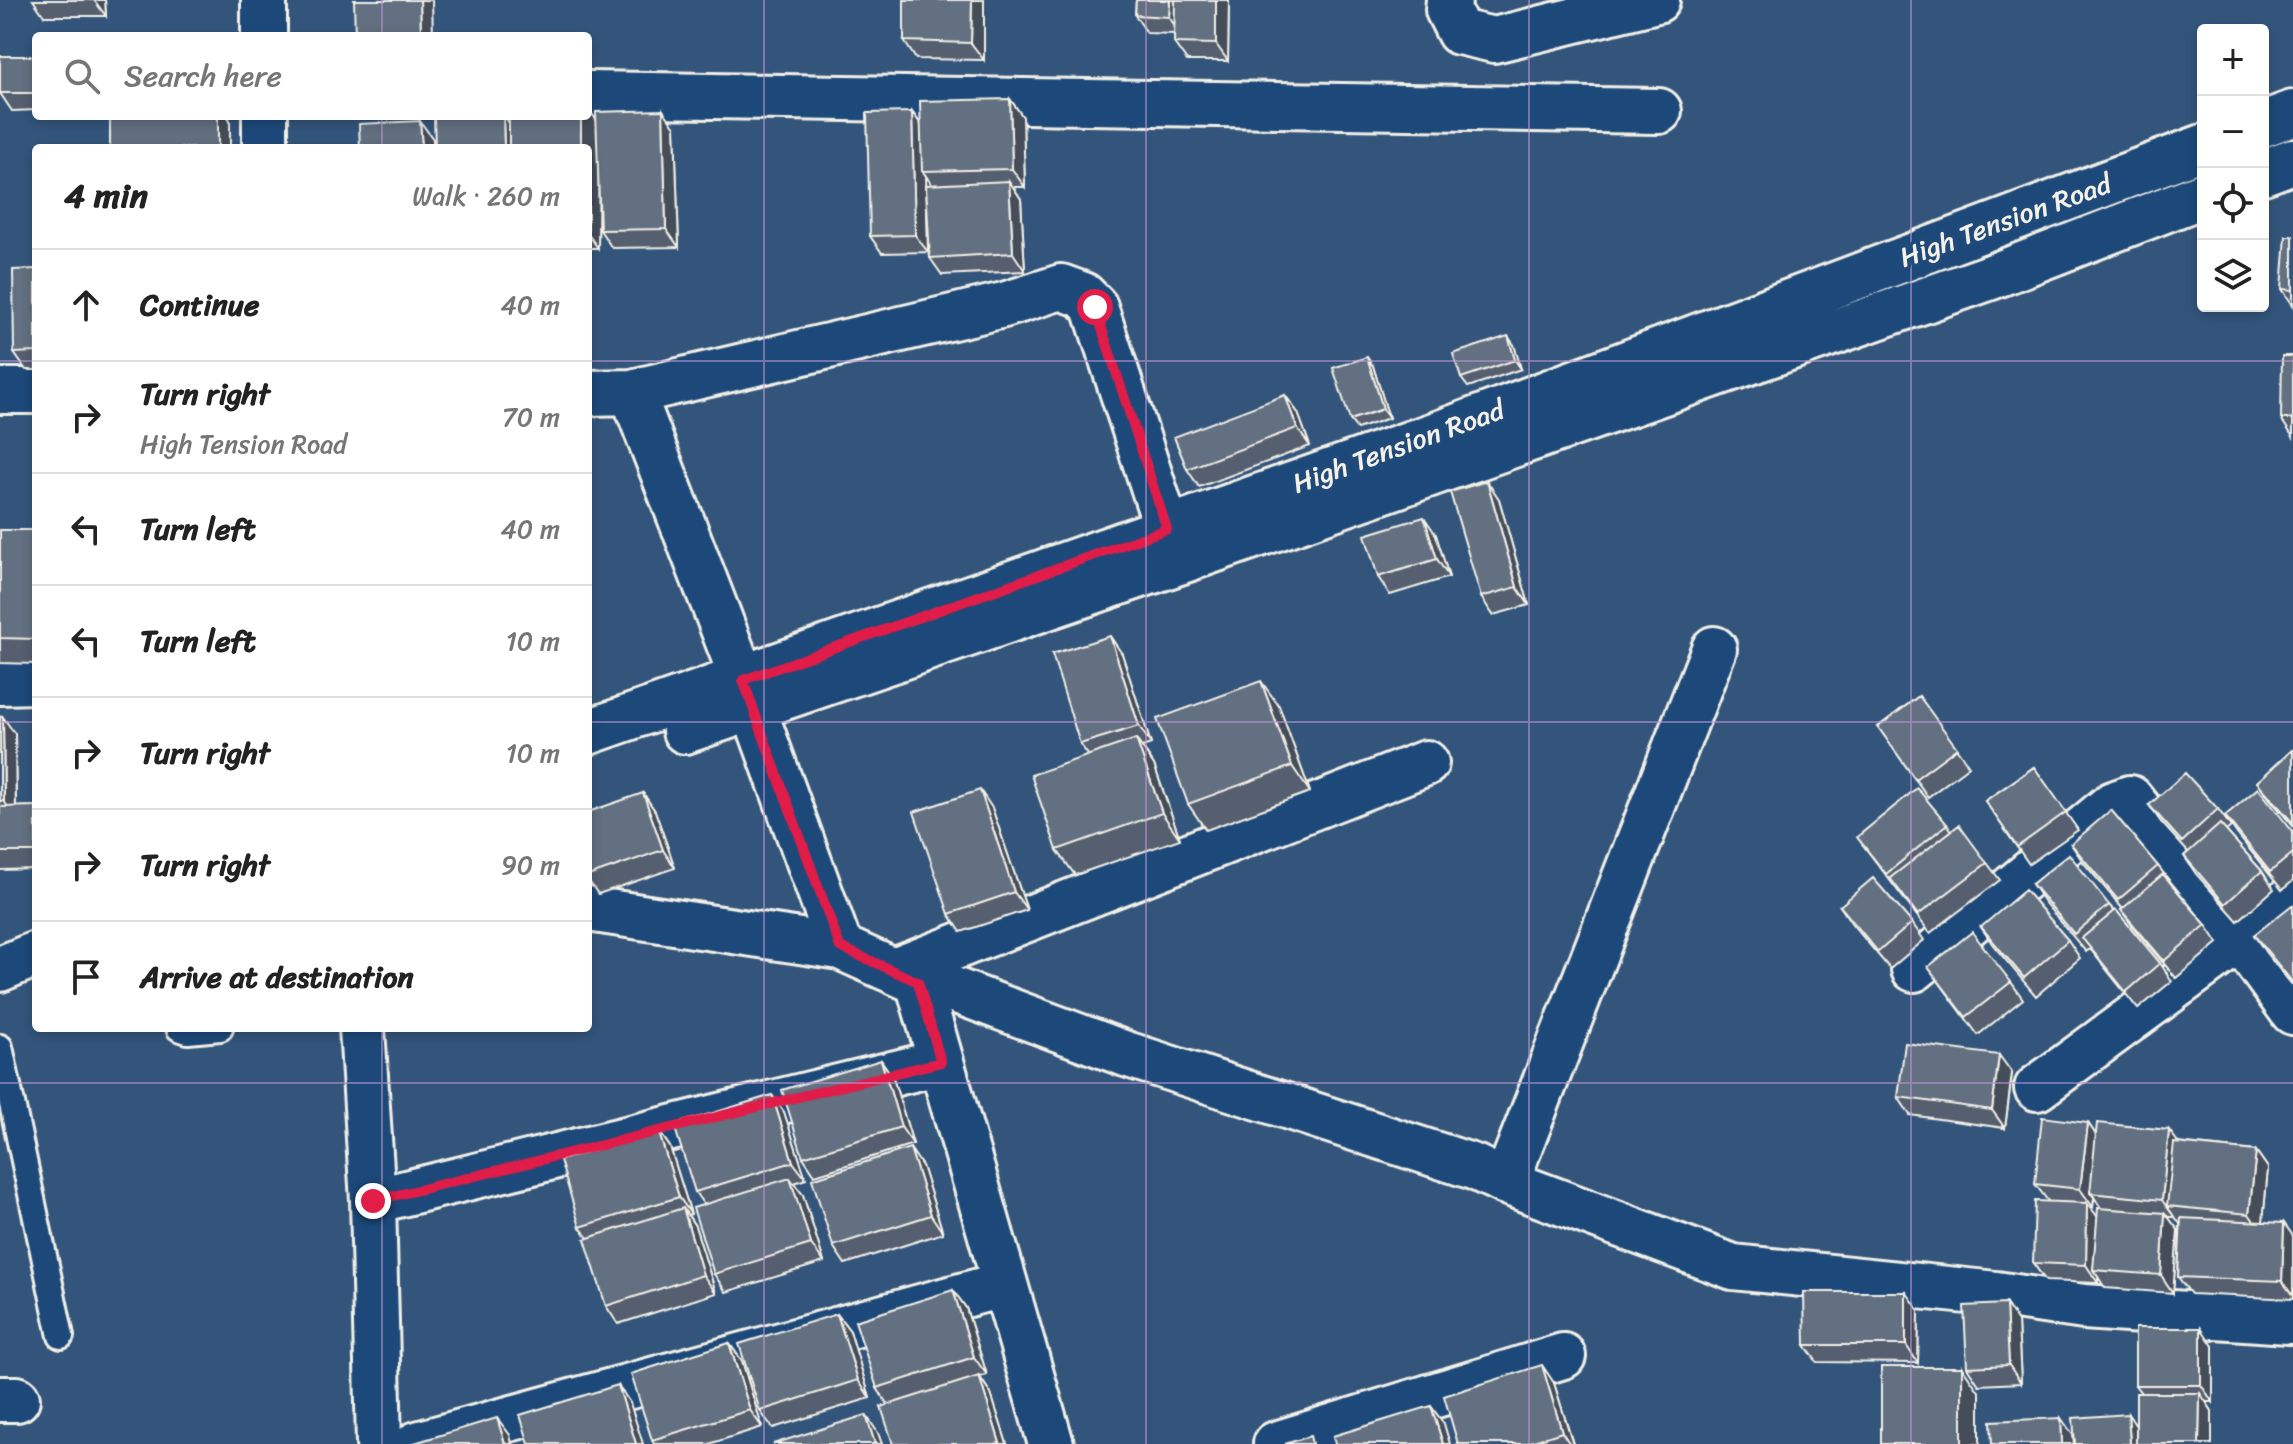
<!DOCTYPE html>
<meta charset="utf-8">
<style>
:root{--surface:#fff;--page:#f6f6f6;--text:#222;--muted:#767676;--line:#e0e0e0}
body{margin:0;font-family:Sriracha,sans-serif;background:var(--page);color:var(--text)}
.controls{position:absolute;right:24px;top:24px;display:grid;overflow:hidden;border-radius:8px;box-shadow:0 4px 12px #0003}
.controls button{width:72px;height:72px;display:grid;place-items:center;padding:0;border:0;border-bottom:2px solid var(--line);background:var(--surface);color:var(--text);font:40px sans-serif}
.stop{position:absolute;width:24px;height:24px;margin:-18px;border:6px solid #e11d48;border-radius:50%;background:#fff}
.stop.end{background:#e11d48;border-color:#fff;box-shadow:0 2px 8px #0008}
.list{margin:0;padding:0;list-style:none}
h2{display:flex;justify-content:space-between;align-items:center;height:104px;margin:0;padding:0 32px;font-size:34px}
h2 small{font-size:26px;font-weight:400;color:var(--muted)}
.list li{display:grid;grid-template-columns:52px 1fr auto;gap:24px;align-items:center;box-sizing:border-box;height:112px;padding:0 32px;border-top:2px solid var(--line)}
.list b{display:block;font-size:30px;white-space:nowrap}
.list p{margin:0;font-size:26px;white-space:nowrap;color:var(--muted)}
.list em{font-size:26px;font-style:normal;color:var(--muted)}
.icon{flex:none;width:44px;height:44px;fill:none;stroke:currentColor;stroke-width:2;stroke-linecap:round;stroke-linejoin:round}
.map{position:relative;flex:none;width:2293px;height:1444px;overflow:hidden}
.search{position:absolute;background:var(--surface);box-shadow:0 4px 12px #0003;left:32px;top:32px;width:560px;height:88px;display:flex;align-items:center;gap:20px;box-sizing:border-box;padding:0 28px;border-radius:8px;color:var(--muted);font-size:30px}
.panel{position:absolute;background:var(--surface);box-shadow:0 4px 12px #0003;left:32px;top:144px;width:560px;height:888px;border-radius:8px}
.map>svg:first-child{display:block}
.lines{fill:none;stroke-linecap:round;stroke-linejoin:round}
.lane-casing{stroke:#f4f1e8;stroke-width:30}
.street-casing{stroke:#f4f1e8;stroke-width:50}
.lane{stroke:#1f4a7a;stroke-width:24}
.street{stroke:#1f4a7a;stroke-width:44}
.wall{fill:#545f6f;stroke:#f4f1e8;stroke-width:2;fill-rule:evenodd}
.shaded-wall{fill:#454e5a;stroke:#f4f1e8;stroke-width:2}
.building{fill:#626f81;stroke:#f4f1e8;stroke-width:2}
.route{stroke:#e11d48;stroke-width:10}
.grid{fill:none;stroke:#be98d6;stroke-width:2;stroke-opacity:0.55}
.labels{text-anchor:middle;stroke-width:7;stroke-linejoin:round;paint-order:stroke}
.street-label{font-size:28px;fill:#f4f1e8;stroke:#1f4a7a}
</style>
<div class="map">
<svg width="2293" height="1444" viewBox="0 0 2293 1444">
<rect width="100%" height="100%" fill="#33557c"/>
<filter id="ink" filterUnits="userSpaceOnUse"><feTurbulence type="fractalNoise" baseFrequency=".0125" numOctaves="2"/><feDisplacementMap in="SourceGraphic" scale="16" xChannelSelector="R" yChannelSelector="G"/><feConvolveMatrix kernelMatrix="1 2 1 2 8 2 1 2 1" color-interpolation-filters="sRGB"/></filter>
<g filter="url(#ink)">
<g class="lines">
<g class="lane-casing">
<path id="lane" d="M179 1028 188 1031 220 1028
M0 1047 61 1336"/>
</g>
<g class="street-casing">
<path id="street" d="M264 0V36
M1449 0 1448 10 1459 32 1494 40 1657 0
M588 94 1659 111
M265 116V148
M2263 124 2293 113
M2263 172 2293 161
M0 391H36
M632 392 743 680 840 947
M588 393 632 392 1004 305 1061 287 1083 295 1095 307 1167 529
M0 682 36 681
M685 731 1205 553 1991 277 2203 195
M588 732 1440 433 2203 147
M588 909 840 947 918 982 954 990 1126 1054 1474 1167 1506 1182 1733 1267 1996 1294 2084 1307 2289 1321 2293 1318
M0 969 36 954
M1914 969 2113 804 2130 798 2240 939 2293 1012
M894 971 1426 763
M918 982 1051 1444
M362 1028 373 1201
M2037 1088 2240 939 2293 897
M1506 1182 1714 649
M0 1399H17
M379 1444 373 1201 941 1062
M417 1444 1005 1284
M1276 1444 1563 1356"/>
</g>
<use href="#lane" class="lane"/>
<use href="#street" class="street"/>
</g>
<path class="wall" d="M33 0H105L106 16H44Z
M984 0V60L916 59 904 41Z
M1136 0H1229L1228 61H1187L1174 43V34L1147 33 1135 15Z
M36 56V110L12 111 0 93Z
M1010 99 1023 117 1025 187H1013L1021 199 1025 271 942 275 930 258 926 194 928 252 882 253 870 236 912 112 921 124ZM926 176 932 185H926Z
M596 120 675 127 679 247 612 248 600 230 599 191 598 248H588V148L509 123Z
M2293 236V305L2282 289Z
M36 269V370H26L14 353Z
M1514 345 1521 369 1468 387 1461 378Z
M2293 356V437L2281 419Z
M1373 366 1389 418 1357 429 1350 420Z
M1285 395 1298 413 1310 446 1199 487 1187 469Z
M1499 499 1529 605 1493 615 1481 597Z
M0 530H36V664L0 663Z
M1436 535 1449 577 1390 595 1378 577Z
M1122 654 1151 744 1142 747 1154 765 1180 839 1075 875 1057 850 1088 755 1080 744Z
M1919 696 1969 766 1928 797 1878 727Z
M1279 706 1310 792 1206 830 1188 804Z
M0 717 15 734 16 807 36 806V869L0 870Z
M2293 751V826L2270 799 2257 782Z
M2034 767 2078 830 2029 864 1985 801Z
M643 793 655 811 675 868 598 894 588 880V876Z
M2149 805 2218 809 2231 827 2226 831 2262 871 2274 889 2238 921 2196 874 2184 856 2188 852 2161 822Z
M992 808 1027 910 961 932 949 914Z
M2225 816 2293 832V881L2282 890 2237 834Z
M1947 824 1952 831 1987 863 2000 880 1930 933 1857 837Z
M2071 844 2158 866 2169 880 2206 925 2218 943 2176 978 2133 927 2121 910 2122 908 2083 862Z
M2032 884 2109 905 2160 963 2172 981 2138 1009 2090 949 2086 952 2044 902Z
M1840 906 1912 923 1924 940 1890 969 1852 924Z
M2293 906V986L2266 953 2254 935Z
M1981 927 2068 940 2080 958 2036 996 1993 945Z
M1928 967 2011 982 2023 999 1978 1035Z
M881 1060 893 1078 913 1144 815 1175 803 1157Z
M2012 1073 2005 1128 1910 1115 1898 1097Z
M784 1112 806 1179 794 1183 803 1195 824 1262 726 1292 714 1274 704 1205 695 1192Z
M2088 1123 2096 1135 2256 1151 2268 1168 2263 1222 2293 1236V1299L2191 1294 2178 1277 2180 1224 2175 1217H2168L2178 1230 2173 1293 2105 1288 2098 1277V1283L2046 1281 2033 1263 2048 1201 2035 1184ZM2094 1197 2101 1208 2097 1217 2090 1207H2093Z
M658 1130 670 1147 691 1214 688 1215 695 1226 716 1293 618 1324 606 1306 588 1238 580 1227Z
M922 1166 943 1233 845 1264 833 1246Z
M953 1290 966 1308 987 1375 980 1377 991 1394 1007 1444H893L888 1405 877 1388Z
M2006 1304 2018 1322 2021 1383 1979 1385 1967 1367Z
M1919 1310 1918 1363 1817 1362 1805 1345Z
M837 1314 850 1331 870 1398 773 1428 760 1411Z
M729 1343 742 1361 762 1427 709 1444H654L652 1440Z
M2213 1346V1402H2206L2212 1411V1444H2075L2136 1426 2141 1393 2135 1385Z
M1554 1383 1573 1444H1458Z"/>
<path class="shaded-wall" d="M94 0H105L106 16Z
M420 0H432L433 36H421Z
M972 0H984V60L971 43Z
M1170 0H1183L1181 35 1169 17Z
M1216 0H1229L1228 61 1216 44Z
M1010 99 1023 117 1025 187 1012 169Z
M588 108 599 124 598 248 588 234V148H581V116H588Z
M663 110 675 127 679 247 666 229Z
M912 112 925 130 922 171 926 176 928 252 915 235Z
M218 116H227L230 120V148H218Z
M503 116H504L515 132 516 148H504Z
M420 121 433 139V148H422Z
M1009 181 1021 199 1025 271 1013 253Z
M1508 336 1514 345 1521 369 1515 360Z
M1367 357 1373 366 1389 418 1383 409Z
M1285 395 1298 413 1310 446 1297 428Z
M1487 481 1499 499 1529 605 1517 587Z
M1424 517 1436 535 1449 577 1437 559Z
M1110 636 1122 654 1151 744 1139 726Z
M1261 681 1279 706 1310 792 1292 766Z
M3 717 15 734 16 818 4 801Z
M1136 739 1154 765 1180 839 1162 813Z
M980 790 992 808 1027 910 1014 892Z
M643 793 655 811 675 868 663 850Z
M1999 1055 2012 1073 2005 1128 1992 1110Z
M881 1060 893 1078 913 1144 901 1127Z
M772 1095 784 1112 806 1179 793 1162Z
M2088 1123 2100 1141 2090 1193 2094 1197 2093 1207 2080 1189Z
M658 1130 670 1147 691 1214 679 1197Z
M2169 1130 2182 1148 2167 1206 2175 1218 2162 1200Z
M910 1148 922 1166 943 1233 931 1215Z
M2256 1151 2268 1168 2262 1232 2249 1214Z
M790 1178 803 1195 824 1262 811 1244Z
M2087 1203 2100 1220 2093 1270 2098 1277V1283L2086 1265Z
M683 1208 695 1226 716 1293 703 1275Z
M2165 1213 2178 1230 2173 1293 2161 1275Z
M2284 1223 2293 1236V1296L2282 1281Z
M953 1290 966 1308 987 1375 974 1357Z
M1906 1292 1919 1310 1918 1363 1906 1345Z
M2006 1304 2018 1322 2021 1383 2009 1365Z
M837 1314 850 1331 870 1398 858 1380Z
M2201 1328 2213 1346V1402L2201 1385Z
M729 1343 742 1361 762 1427 750 1410Z
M1542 1365 1554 1383 1573 1444H1570L1562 1432Z
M1962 1367 1980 1393V1444H1962Z
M979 1376 991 1394 1007 1444H1001L1000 1443Z
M618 1385 630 1403 643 1444H636Z
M2200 1393 2212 1411V1444H2199Z
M1431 1406 1444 1424 1450 1444H1443Z
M2128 1414 2140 1432 2141 1444H2130Z
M866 1415 878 1433 882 1444H875Z
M497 1418 510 1435 512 1444H505Z
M2061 1418 2073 1435 2074 1444H2062Z"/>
<path class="building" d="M354 0H420L421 36H355Z
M904 0H972L971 43 904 41Z
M1136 0H1170L1169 17 1135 15Z
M1175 0H1216V44L1174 43Z
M0 56H36V93H0Z
M1010 99 1012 169 922 171 920 101Z
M663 110 666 229 600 230 596 112Z
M912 112 915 235 870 236 867 113Z
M110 116H218V148H110Z
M434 116H503L504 148H435Z
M509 116H581V148H509Z
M420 121 422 148H360L359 124Z
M1009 181 1013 253 930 258 926 185Z
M2286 236H2293V290L2282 289Z
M36 269V352L14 353 13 270Z
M1508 336 1515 360 1461 378 1453 354Z
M2282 356H2293V419H2281Z
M1367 357 1383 409 1350 420 1333 368Z
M1285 395 1297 428 1187 469 1174 437Z
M1487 481 1517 587 1481 597 1450 492Z
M1424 517 1437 559 1378 577 1365 535Z
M0 530H36V639L0 638Z
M1110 636 1139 726 1080 744 1052 654Z
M1261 681 1292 766 1188 804 1157 719Z
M1919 696 1957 748 1915 779 1878 727Z
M0 717H3L4 801H0Z
M1136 739 1162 813 1057 850 1031 775Z
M2292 750 2293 751V823L2257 782Z
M2034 767 2066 812 2017 847 1985 801Z
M2185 773 2218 809 2182 842 2149 805Z
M1917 788 1947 824 1886 874 1857 837Z
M2258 788 2293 832V853L2270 872 2225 816Z
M980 790 1014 892 949 914 914 812Z
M643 793 663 850 588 876V812Z
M36 806V852H0V807Z
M2111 810 2158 866 2118 900 2071 844Z
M2220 824 2262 871 2225 904 2184 856Z
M1959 825 1987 863 1918 915 1890 878Z
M2069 854 2109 905 2074 934 2032 884Z
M2163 874 2206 925 2164 961 2121 910Z
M1873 878 1912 923 1878 952 1840 906Z
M2025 890 2068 940 2024 978 1981 927Z
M2292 905 2293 906V983L2254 935Z
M2116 910 2160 963 2126 992 2082 938Z
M1972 932 2011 982 1966 1017 1928 967Z
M1905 1043 1999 1055 1992 1110 1898 1097Z
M881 1060 901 1127 803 1157 782 1090Z
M772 1095 793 1162 695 1192 674 1125Z
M2042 1117 2088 1123 2080 1189 2035 1184Z
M2097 1123 2169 1130 2162 1200 2090 1193Z
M658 1130 679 1197 580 1227 560 1160Z
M2174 1143 2256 1151 2249 1214 2167 1206Z
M910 1148 931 1215 833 1246 812 1179Z
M790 1178 811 1244 714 1274 693 1208Z
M2035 1201 2087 1203 2086 1265 2033 1263Z
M683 1208 703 1275 606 1306 585 1239Z
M2098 1208 2165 1213 2161 1275 2093 1270Z
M2181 1218 2284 1223 2282 1281 2178 1277Z
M953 1290 974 1357 877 1388 855 1321Z
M1804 1292H1906V1345H1805Z
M2006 1304 2009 1365 1967 1367 1964 1306Z
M837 1314 858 1380 760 1411 739 1344Z
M2135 1328H2201V1385H2135Z
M729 1343 750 1410 652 1440 631 1374Z
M1542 1365 1562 1432 1524 1444H1458L1444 1396Z
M1881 1367H1962V1444H1881Z
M979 1376 1000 1443 995 1444H893L881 1407Z
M618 1385 636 1444H529L520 1415Z
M2136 1393H2200L2199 1444H2136Z
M1431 1406 1443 1444H1335L1333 1436Z
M2128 1414 2130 1444H2075L2073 1418Z
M866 1415 875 1444H773Z
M497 1418 505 1444H411Z
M2061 1418 2062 1444H1992L1991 1421Z
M1310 1436 1312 1444H1285Z"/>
</g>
<g class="lines" filter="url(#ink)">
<path class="route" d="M373 1201 941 1062 918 982 840 947 743 680 1167 529 1095 307"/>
</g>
<path class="grid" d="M382 0V36M764 0V1444M1146 0V1444M1529 0V1444M1911 0V1444M382 116V148M0 361H36M588 361H2293M0 722H36M588 722H2293M382 1028V1444M0 1083H2293"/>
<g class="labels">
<g class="street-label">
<text transform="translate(2005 220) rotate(-20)" y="10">High Tension Road</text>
<text transform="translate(1398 446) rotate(-20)" y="10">High Tension Road</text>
</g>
</g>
</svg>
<div class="controls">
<button>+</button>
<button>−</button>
<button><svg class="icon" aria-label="locate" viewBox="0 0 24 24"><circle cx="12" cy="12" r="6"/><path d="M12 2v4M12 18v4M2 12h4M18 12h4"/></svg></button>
<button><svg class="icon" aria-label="layers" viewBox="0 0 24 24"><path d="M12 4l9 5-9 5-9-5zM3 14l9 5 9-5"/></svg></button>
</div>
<div class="stop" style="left:1095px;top:307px"></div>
<div class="stop end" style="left:373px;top:1201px"></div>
<div class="search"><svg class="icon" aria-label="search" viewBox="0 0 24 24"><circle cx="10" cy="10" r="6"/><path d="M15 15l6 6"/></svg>Search here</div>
<section class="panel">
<h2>4 min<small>Walk · 260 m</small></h2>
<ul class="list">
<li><svg class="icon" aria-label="ahead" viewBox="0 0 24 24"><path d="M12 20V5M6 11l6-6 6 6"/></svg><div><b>Continue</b></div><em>40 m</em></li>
<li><svg class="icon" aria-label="right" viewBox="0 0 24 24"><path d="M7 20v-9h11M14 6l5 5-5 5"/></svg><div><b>Turn right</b><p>High Tension Road</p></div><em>70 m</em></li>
<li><svg class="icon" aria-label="left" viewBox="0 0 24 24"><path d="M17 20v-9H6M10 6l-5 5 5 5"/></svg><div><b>Turn left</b></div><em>40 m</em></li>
<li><svg class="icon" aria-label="left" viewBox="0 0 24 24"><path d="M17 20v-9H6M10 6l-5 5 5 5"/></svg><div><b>Turn left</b></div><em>10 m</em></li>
<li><svg class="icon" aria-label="right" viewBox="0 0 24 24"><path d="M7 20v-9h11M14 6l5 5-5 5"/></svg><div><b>Turn right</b></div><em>10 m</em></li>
<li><svg class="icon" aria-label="right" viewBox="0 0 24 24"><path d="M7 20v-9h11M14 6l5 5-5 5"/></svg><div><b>Turn right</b></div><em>90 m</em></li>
<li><svg class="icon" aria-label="arrive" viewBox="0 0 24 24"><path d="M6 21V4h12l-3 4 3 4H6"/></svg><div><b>Arrive at destination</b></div></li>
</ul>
</section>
</div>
